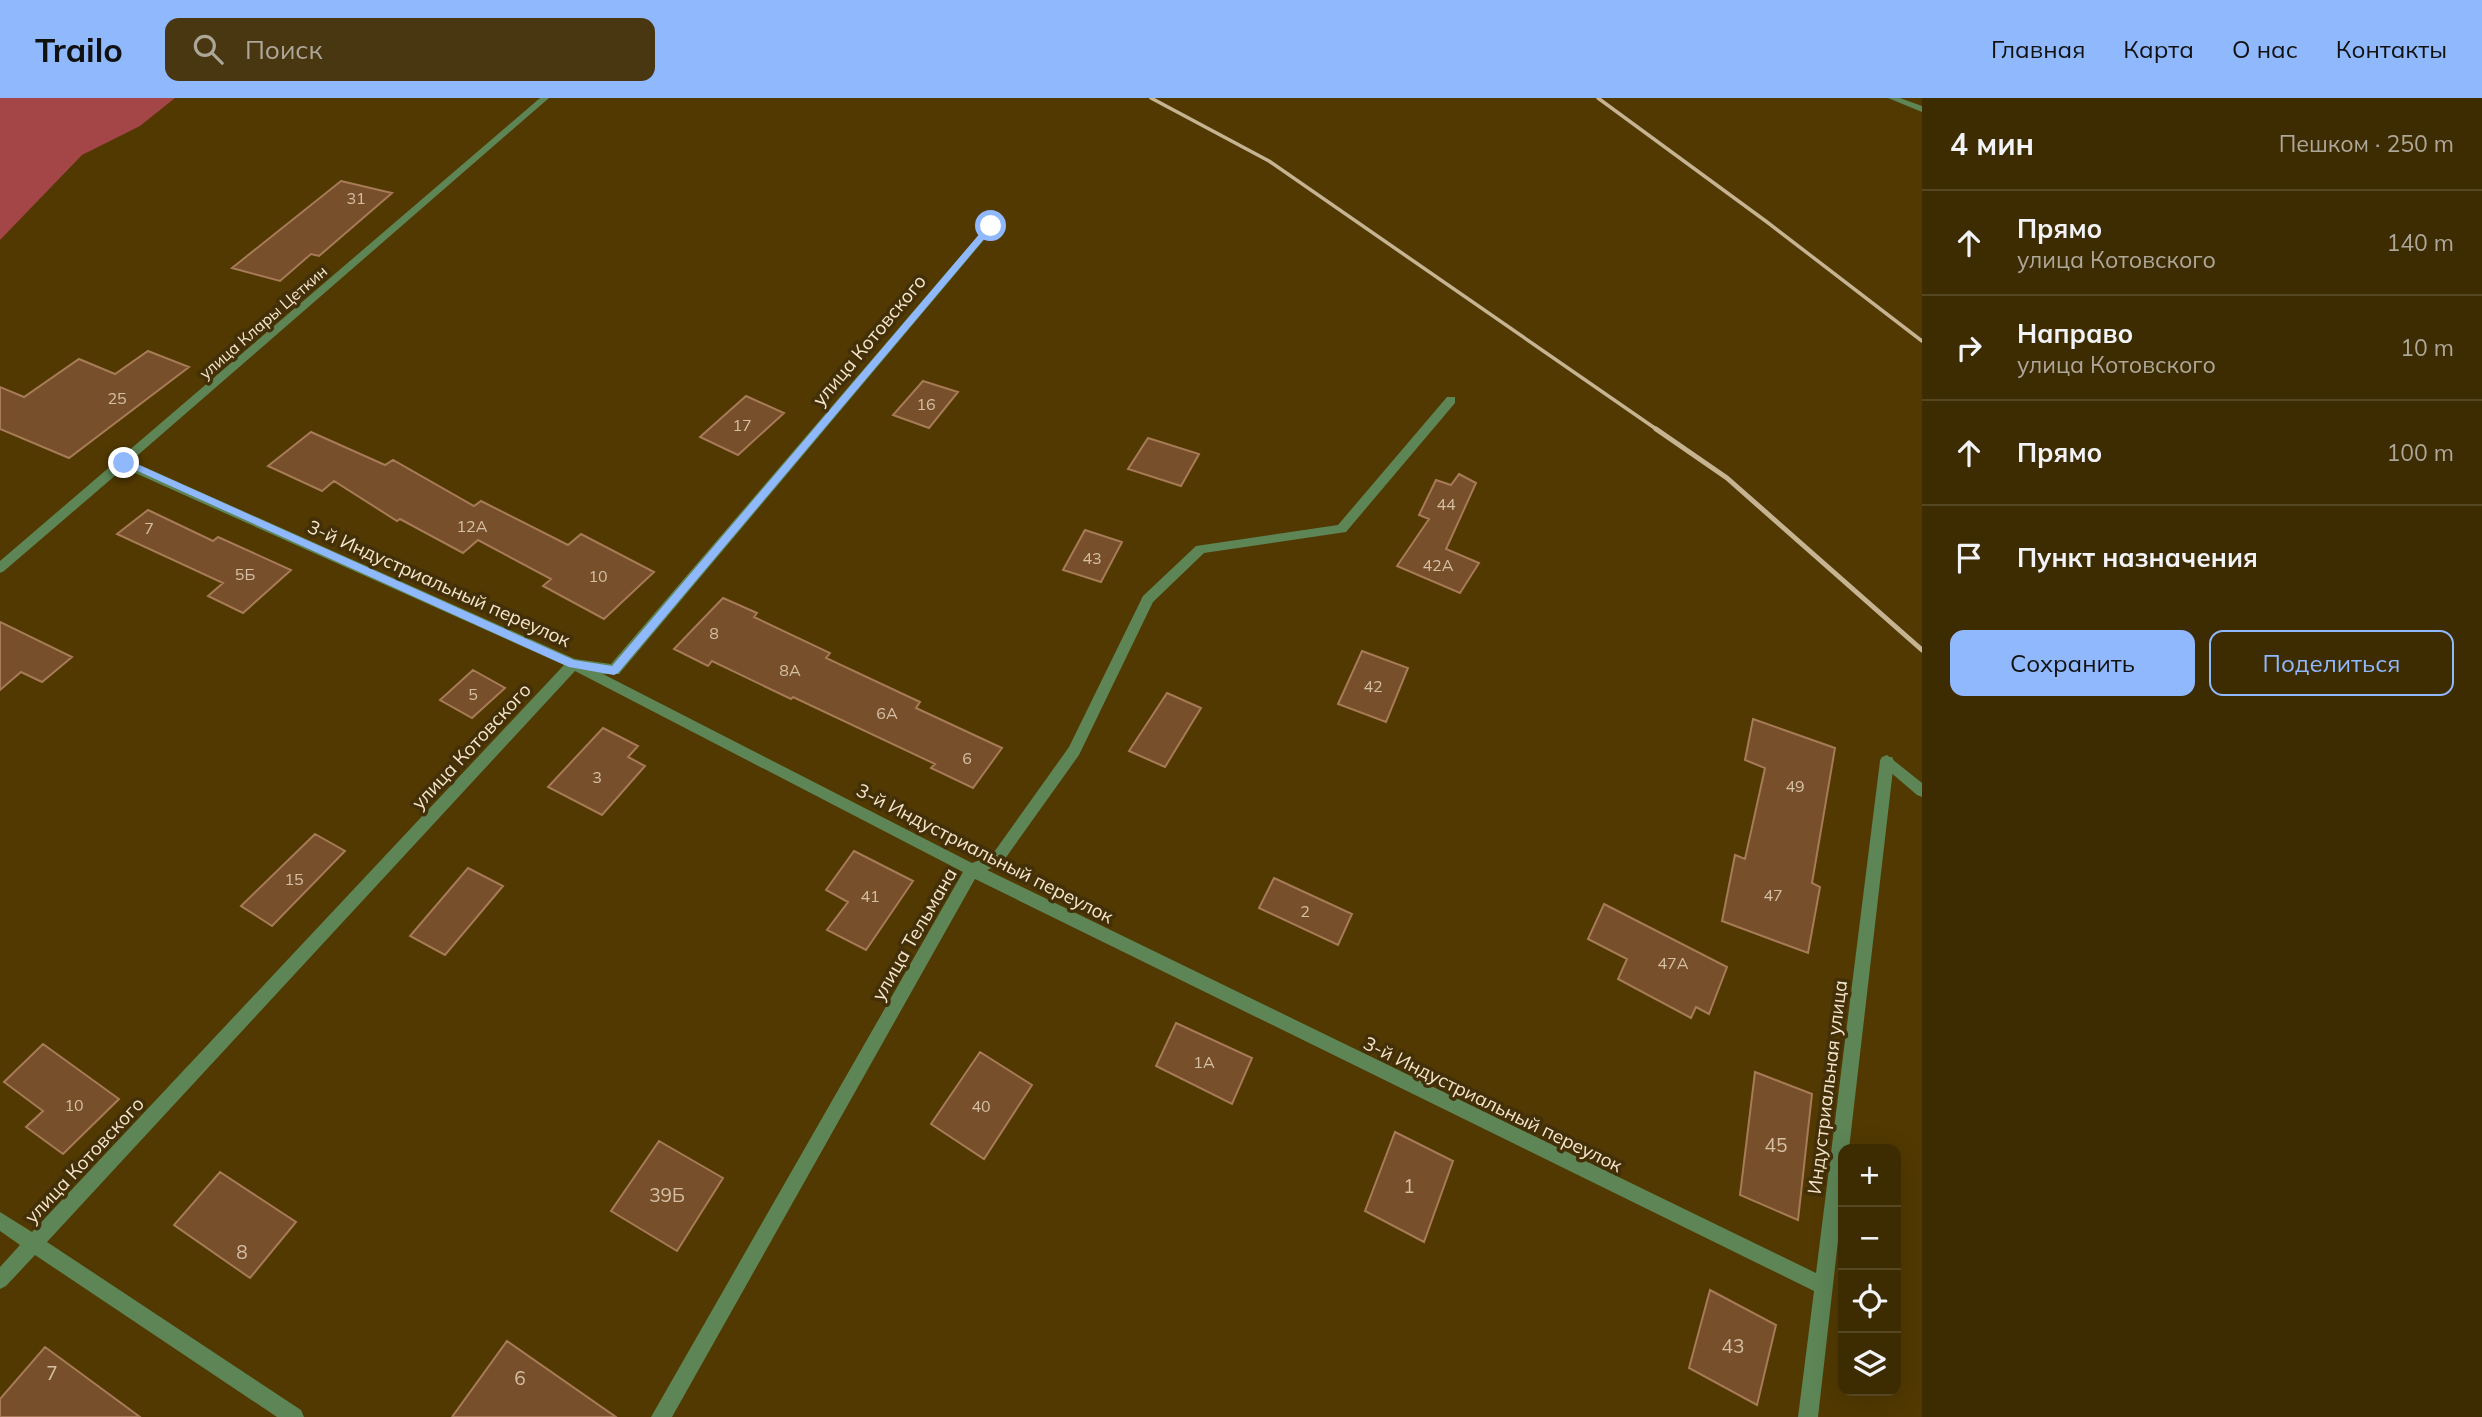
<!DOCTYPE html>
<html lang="ru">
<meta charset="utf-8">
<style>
:root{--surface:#3d2b01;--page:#483710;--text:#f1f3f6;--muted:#ada799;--line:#564723;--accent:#90b8fd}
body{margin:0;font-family:Mulish,sans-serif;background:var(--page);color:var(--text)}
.controls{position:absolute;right:21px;bottom:21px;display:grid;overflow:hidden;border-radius:14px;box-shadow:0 7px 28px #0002}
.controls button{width:63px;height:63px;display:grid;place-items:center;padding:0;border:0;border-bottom:2px solid var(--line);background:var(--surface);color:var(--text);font:35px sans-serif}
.stop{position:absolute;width:21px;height:21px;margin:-16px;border:5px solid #90b8fd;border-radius:50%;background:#fff}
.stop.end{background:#90b8fd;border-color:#fff;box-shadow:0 2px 7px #0008}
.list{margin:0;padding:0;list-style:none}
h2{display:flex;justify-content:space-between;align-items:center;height:91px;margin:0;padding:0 28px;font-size:30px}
h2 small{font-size:23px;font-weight:400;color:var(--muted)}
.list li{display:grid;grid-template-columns:46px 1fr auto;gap:21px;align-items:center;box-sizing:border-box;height:105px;padding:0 28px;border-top:2px solid var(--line)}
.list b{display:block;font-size:26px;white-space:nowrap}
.list p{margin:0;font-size:23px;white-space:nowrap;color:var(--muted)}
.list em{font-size:23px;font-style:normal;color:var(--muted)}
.actions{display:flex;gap:14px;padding:21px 28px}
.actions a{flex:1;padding:16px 0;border:2px solid var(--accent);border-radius:14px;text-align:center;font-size:24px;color:var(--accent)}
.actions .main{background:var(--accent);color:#111}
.icon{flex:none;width:38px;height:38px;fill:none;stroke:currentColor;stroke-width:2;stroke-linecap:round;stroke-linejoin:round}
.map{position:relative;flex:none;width:1922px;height:1319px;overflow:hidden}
header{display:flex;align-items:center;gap:42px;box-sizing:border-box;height:98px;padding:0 35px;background:var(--accent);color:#111}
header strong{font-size:33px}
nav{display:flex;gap:38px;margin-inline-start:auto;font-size:24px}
.search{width:490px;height:63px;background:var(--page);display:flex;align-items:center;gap:18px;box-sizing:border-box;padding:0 24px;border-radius:14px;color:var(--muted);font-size:26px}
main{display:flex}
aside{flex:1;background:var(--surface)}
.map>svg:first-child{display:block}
.forest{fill:#a44548}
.building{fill:#774f2b;stroke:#a77b57;stroke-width:2}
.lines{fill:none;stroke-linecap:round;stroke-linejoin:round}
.lane{fill:#5d8556;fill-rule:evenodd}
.street{fill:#5d8556;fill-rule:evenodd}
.rail-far1{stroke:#c5b391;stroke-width:3.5}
.rail{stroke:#c5b391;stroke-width:5}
.route{fill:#90b8fd}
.labels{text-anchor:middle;stroke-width:7;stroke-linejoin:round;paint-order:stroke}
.number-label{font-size:16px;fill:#d6c0a4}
.far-street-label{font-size:16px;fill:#f5e6cd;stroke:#433008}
.street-label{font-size:19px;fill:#f5e6cd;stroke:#433008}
.near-number-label{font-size:19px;fill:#d6c0a4}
</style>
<header>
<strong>Trailo</strong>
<div class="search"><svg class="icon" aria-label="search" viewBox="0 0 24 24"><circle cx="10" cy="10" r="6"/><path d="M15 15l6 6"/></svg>Поиск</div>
<nav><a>Главная</a><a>Карта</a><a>О нас</a><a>Контакты</a></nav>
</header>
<main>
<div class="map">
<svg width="1922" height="1319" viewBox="0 0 1922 1319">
<rect width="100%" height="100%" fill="#513901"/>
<path class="forest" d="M0 0H175L140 28 82 57 0 142Z"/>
<path class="building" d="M341 83 392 95 319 158 311 156 280 183 232 170Z
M148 253 189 269 69 360 0 331V289L24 299 79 261 115 276Z
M923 283 958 294 929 330 893 317Z
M746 298 784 315 738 357 700 339Z
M311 334 385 367 393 362 474 408 481 403 568 447 581 436 654 474 604 521 543 488 551 481 478 442 463 455 400 421 397 423 334 383 322 393 268 368Z
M1148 340 1199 356 1181 388 1128 371Z
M1459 376 1476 385 1446 451 1479 465 1460 495 1397 468 1429 421 1419 417 1436 382 1451 387Z
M148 412 213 443 218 439 291 472 243 515 208 498 223 485 117 436Z
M1085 432 1122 444 1101 484 1063 472Z
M723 500 757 515 754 519 830 555 826 560 920 604 916 610 1002 650 973 690 931 670 935 666 793 599 791 601 712 563 708 568 674 551Z
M0 524 72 559 42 584 21 574 0 592Z
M1362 553 1408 570 1386 624 1338 606Z
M473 572 505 590 472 620 440 602Z
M1167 595 1201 610 1165 669 1129 653Z
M1753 621 1835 650 1812 785 1820 789 1808 855 1722 823 1735 757 1745 761 1765 670 1745 662Z
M603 630 638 648 628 659 645 668 602 717 548 689Z
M315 736 345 753 272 828 241 808Z
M854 753 913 783 866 852 827 832 848 804 826 792Z
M468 770 503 788 445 857 410 838Z
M1274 780 1352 816 1338 847 1259 810Z
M1604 806 1727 869 1709 916 1696 909 1691 920 1618 881 1627 861 1588 841Z
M1176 925 1252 960 1232 1006 1156 968Z
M43 946 119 1001 63 1056 26 1029 43 1013 4 984Z
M980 954 1032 987 984 1061 931 1026Z
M1755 974 1812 996 1798 1122 1740 1097Z
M1395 1034 1453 1063 1424 1144 1365 1113Z
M659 1043 723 1080 677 1153 611 1113Z
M220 1074 296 1124 250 1180 174 1127Z
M1710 1192 1776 1227 1757 1307 1689 1270Z
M507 1243 616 1319H452Z
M45 1249 140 1319H0V1301Z"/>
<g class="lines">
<path class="lane" d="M1887 657 1922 685V699L1917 697 1882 667 1880 663 1882 659Z"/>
<path class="street" d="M540 0H549L131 363 575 561 611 566 988 126H994V130L619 576H603L972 765 992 757 1069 649 1143 498 1196 448 1338 427 1447 299H1455V305L1346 434 1204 455 1153 504 1079 657 1002 765 987 772 1816 1175 1880 663 1882 659H1892L1894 663 1849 1051H1843V1099L1818 1319H1798L1814 1193 975 781 672 1319H651L963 774 575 573 47 1144 301 1312 304 1319H277L35 1157 6 1188 0 1191V1169L20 1147 0 1133V1114L32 1134 564 567 124 370 4 473 0 475V463Z
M1888 0H1900L1922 8V14Z"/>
<path class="rail-far1" d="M1151 0 1269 63 1659 333
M1598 0 1767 124 1922 243"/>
<path class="rail" d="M1656 331 1727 380 1922 552"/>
</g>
<path class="route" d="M988 126 995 128 618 575 614 577 569 569 120 365 128 362 574 562 612 568Z"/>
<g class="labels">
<g class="number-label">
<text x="356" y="106">31</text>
<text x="117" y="306">25</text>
<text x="926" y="312">16</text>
<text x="742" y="333">17</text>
<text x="1446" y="412">44</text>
<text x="472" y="434">12А</text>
<text x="149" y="436">7</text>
<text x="1092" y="466">43</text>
<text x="1438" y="473">42А</text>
<text x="245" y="482">5Б</text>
<text x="598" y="484">10</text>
<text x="714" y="541">8</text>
<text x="790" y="578">8А</text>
<text x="1373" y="594">42</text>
<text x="473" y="602">5</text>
<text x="887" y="621">6А</text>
<text x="967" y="666">6</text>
<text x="597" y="685">3</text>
<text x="1795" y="694">49</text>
<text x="294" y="787">15</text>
<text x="1773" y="803">47</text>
<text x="870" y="804">41</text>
<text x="1305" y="819">2</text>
<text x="1673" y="871">47А</text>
<text x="1204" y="970">1А</text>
<text x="74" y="1013">10</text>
<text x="981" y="1014">40</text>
</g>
<g class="far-street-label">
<text transform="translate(263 224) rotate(-41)" y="6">улица Клары Цеткин</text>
</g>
<g class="street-label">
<text transform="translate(869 242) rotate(-50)" y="7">улица Котовского</text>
<text transform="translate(439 485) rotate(24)" y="7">3-й Индустриальный переулок</text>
<text transform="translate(471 648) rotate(-47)" y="7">улица Котовского</text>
<text transform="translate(985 755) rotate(27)" y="7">3-й Индустриальный переулок</text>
<text transform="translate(914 836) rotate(-60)" y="7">улица Тельмана</text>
<text transform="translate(1827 989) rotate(-83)" y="7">Индустриальная улица</text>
<text transform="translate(1493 1006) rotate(26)" y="7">3-й Индустриальный переулок</text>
<text transform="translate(84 1062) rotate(-47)" y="7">улица Котовского</text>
</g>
<g class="near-number-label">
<text x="1776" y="1054">45</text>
<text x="1409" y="1095">1</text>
<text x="667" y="1104">39Б</text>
<text x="242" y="1161">8</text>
<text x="1733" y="1255">43</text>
<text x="52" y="1282">7</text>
<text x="520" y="1287">6</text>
</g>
</g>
</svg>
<div class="controls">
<button>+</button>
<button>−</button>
<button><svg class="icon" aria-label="locate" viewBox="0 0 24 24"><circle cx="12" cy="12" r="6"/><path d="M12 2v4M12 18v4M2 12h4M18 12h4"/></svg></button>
<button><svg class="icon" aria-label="layers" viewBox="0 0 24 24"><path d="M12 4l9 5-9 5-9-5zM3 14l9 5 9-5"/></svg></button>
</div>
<div class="stop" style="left:991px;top:128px"></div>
<div class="stop end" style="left:124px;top:365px"></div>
</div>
<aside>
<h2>4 мин<small>Пешком · 250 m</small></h2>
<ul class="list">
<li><svg class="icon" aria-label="ahead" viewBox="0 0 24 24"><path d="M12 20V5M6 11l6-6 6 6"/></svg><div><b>Прямо</b><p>улица Котовского</p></div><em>140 m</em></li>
<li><svg class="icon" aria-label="right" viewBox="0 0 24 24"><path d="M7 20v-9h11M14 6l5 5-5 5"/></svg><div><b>Направо</b><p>улица Котовского</p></div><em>10 m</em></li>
<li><svg class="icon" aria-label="ahead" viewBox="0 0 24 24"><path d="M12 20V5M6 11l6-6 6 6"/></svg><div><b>Прямо</b></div><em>100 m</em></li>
<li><svg class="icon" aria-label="arrive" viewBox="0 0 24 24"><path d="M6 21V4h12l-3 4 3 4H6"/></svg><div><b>Пункт назначения</b></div></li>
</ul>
<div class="actions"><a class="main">Сохранить</a><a>Поделиться</a></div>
</aside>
</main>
